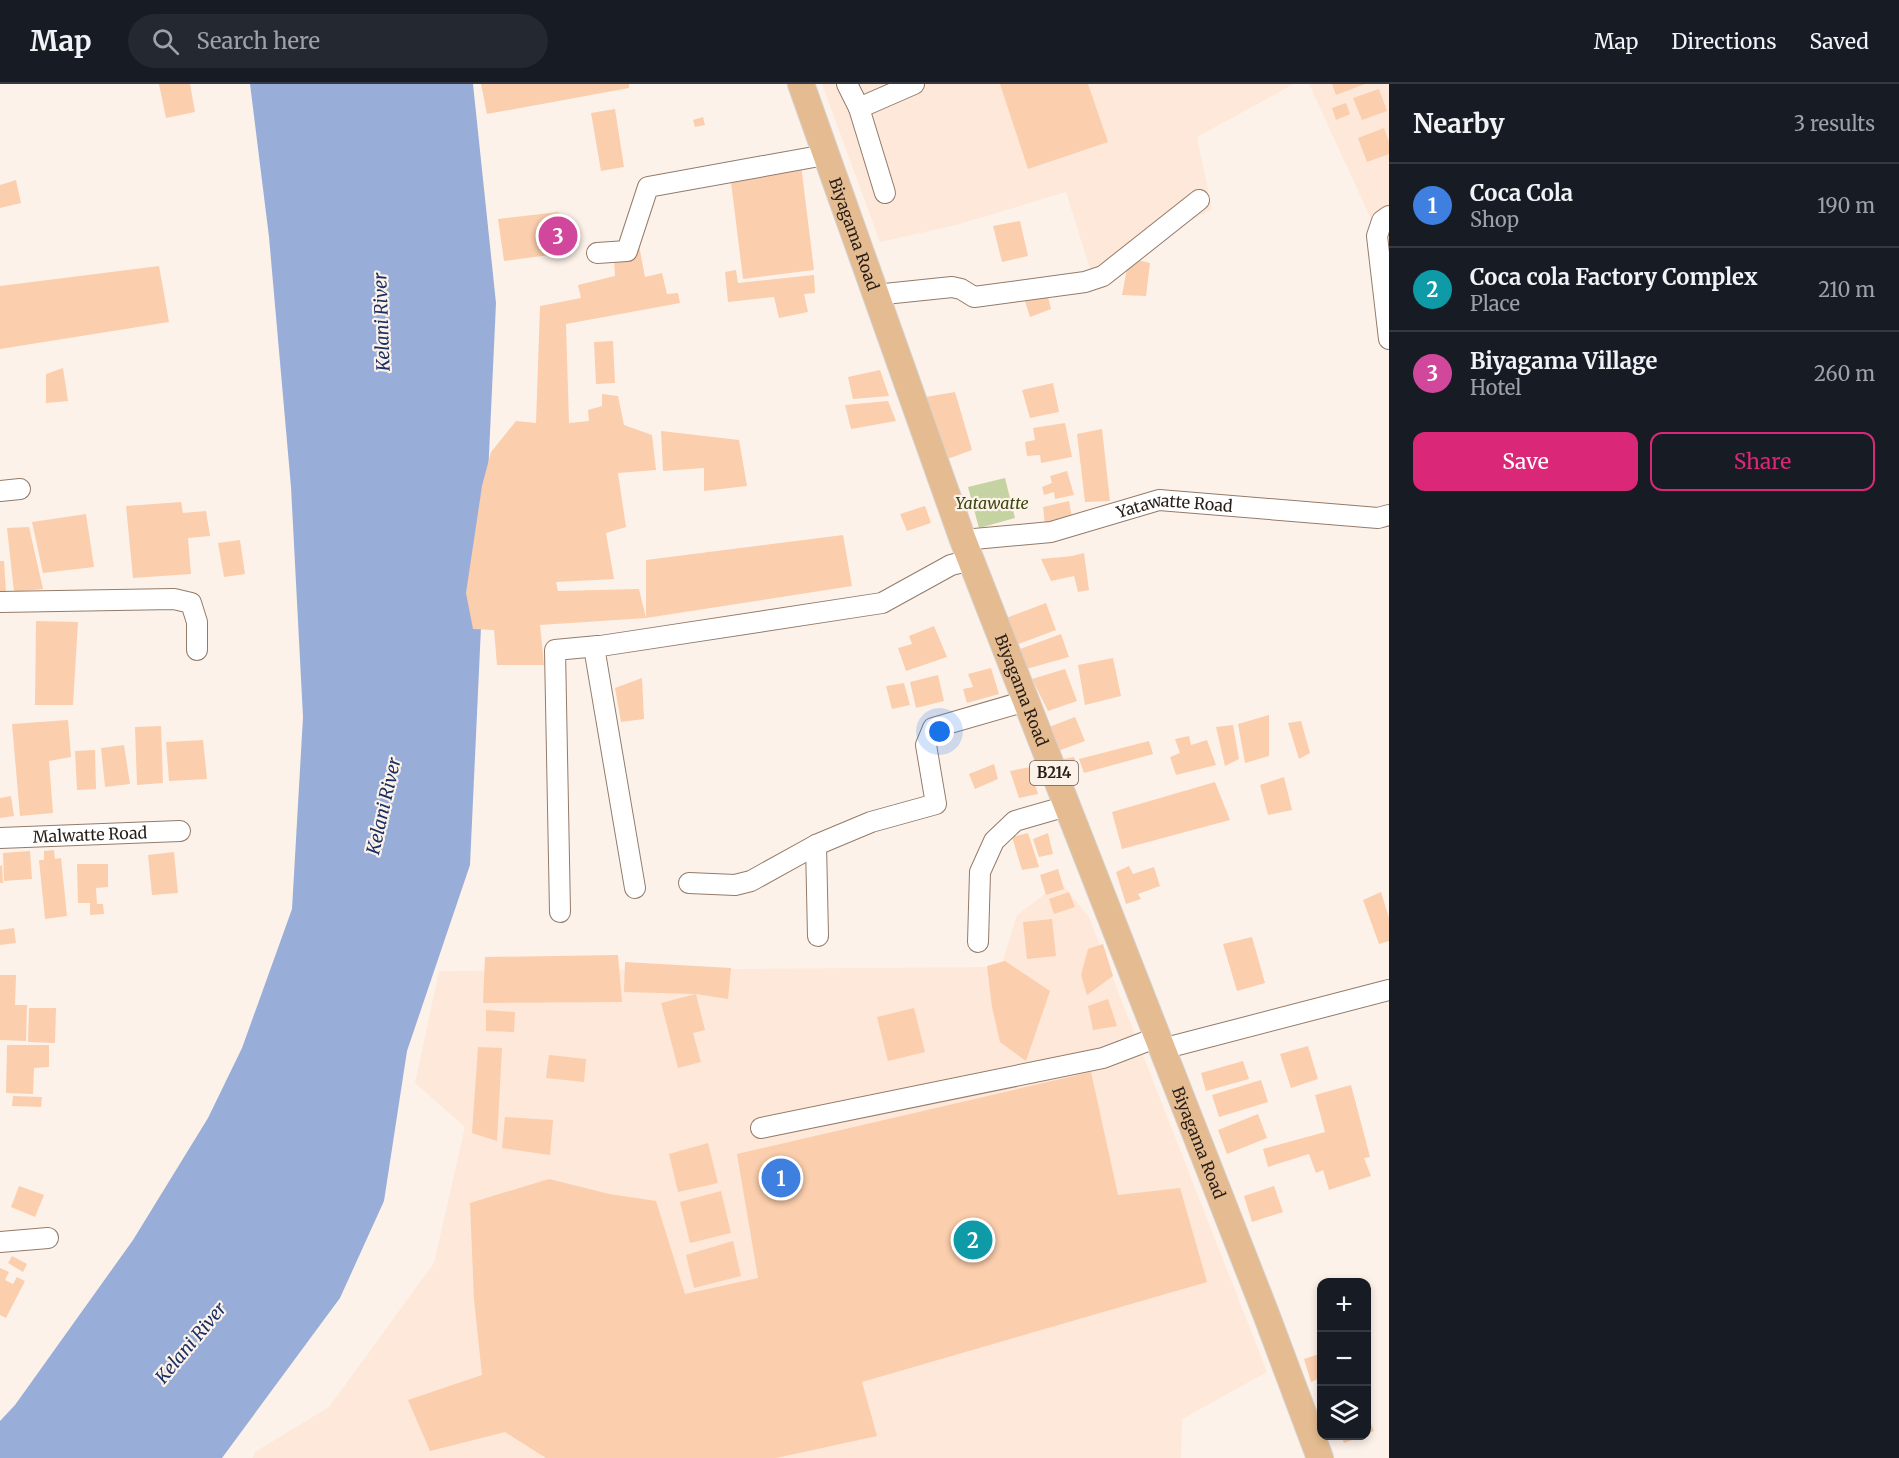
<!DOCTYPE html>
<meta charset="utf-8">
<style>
:root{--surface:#171b24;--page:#242831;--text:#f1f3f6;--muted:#9ea1a6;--line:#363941;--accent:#db2777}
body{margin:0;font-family:Merriweather,serif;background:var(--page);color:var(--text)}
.controls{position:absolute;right:18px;bottom:18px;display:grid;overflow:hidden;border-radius:12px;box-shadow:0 3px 9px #0003}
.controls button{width:54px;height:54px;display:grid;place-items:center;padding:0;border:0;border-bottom:2px solid var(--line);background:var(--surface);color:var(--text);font:30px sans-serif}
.you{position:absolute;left:940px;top:648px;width:21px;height:21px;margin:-15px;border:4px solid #fff;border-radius:50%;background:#1a73e8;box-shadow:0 0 0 9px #1a73e833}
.badge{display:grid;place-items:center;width:39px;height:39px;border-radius:50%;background:var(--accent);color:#fff;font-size:20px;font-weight:700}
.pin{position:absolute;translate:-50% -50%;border:3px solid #fff;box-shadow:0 2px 6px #0006}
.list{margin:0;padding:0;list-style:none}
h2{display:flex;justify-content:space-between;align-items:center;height:78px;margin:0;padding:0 24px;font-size:26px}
h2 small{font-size:20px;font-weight:400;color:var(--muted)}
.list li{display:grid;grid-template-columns:39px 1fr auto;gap:18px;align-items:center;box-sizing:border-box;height:84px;padding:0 24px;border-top:2px solid var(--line)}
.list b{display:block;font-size:22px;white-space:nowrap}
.list p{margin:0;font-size:20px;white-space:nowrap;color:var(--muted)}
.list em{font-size:20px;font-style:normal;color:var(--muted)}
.actions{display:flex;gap:12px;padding:18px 24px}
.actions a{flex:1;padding:14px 0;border:2px solid var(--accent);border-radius:12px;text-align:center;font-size:21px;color:var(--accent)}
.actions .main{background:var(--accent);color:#fff}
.icon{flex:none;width:33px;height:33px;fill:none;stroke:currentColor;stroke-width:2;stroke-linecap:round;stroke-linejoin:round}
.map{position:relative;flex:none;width:1389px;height:1374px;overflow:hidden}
header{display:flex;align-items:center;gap:36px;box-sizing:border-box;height:84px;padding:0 30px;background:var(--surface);border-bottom:2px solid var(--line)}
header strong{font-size:28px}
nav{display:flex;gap:33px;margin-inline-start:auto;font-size:21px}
.search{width:420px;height:54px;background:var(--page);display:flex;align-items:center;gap:15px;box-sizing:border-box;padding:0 21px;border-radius:33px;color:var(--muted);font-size:22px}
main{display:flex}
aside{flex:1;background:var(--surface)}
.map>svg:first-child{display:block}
.built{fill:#fde8d9}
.green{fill:#c5d2a2}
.water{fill:#98aed9}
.building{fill:#fbcead}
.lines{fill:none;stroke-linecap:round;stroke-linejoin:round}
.minor-casing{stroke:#937b69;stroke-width:22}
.major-casing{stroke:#d4d2d1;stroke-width:28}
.minor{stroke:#fff;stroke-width:20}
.major{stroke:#e5bc91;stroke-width:26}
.labels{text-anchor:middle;stroke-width:4.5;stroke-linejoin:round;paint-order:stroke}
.shield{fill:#fdf2ea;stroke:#685e56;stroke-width:1.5}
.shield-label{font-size:15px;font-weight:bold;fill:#281e17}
.street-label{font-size:16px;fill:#281e17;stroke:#fdf2ea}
.park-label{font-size:16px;font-style:italic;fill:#3b460e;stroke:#fdf2ea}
.water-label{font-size:18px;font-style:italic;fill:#182f63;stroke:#fdf2ea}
</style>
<header>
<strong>Map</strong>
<div class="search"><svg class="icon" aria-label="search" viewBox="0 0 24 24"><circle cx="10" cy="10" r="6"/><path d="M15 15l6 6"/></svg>Search here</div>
<nav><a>Map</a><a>Directions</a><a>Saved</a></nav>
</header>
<main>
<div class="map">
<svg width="1389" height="1374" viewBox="0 0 1389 1374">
<rect width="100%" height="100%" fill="#fdf2ea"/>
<path class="built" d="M822 0H1294L1197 53 1212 125 1112 181 1091 188 1066 108 956 141 880 158Z
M1309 0H1389V126L1370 133Z
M1061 798 1089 833 1267 1288 1182 1335 1181 1374H253L255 1368 329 1323 434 1179 465 1043 415 999 439 887 1001 883 1017 831Z"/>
<path class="green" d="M1005 394 1015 434 979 444 968 403Z"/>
<path class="water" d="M250 0H473L496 219 470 781 407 967 384 1117 340 1214 222 1374H0V1337L15 1321 133 1156 208 1034 242 964 292 825 303 633 291 403 269 153Z"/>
<path class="building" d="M159 0H190L195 28 166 34Z
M481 0H629V4L487 30Z
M1000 0H1088L1108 58 1028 85Z
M1332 0H1365L1336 11Z
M1379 5 1387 27 1362 36 1353 14Z
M1346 19 1350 30 1336 36 1332 24Z
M615 25 624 83 601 87 591 29Z
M703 33 705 41 695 43 693 36Z
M1384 44 1389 58V70L1367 78 1358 54Z
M801 81 814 186 743 195 730 90Z
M16 96 21 119 0 124V101Z
M559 128 564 169 504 177 498 135Z
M1020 137 1028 172 1002 178 993 142Z
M638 156 645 193 662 189 667 210 678 209 680 219 566 240 569 339 589 337 588 326 602 322V310L618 312 624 341 652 351 656 386 618 389 626 443 606 449 614 495 556 498 558 507 639 505 646 534V476L843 451 852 502 646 534 540 541 544 581H497L494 546 473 545 466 509 482 402 491 368 516 337 536 339 540 222 581 214 578 201 615 192 613 159Z
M1129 174 1150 179 1146 212 1122 211Z
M159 182 169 238 0 265V202Z
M736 186 738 199 814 191 815 209 804 210 808 228 779 234 774 213 728 218 725 188Z
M1046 205 1051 225 1030 233 1023 211Z
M613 257 615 299 596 300 594 258Z
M63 284 68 317 46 319V290Z
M880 286 889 312 853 315 848 293Z
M1053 299 1059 328 1030 334 1022 306Z
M955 308 972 366 942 377 920 314Z
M888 317 896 337 851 345 845 321Z
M1065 339 1072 373 1041 379 1040 371 1027 372 1025 358 1035 356 1033 344Z
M1102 345 1110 417 1085 418 1077 350Z
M661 347 739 356 747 402 704 407V384L663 387Z
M1067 387 1074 411 1055 415 1054 408 1044 411 1042 403 1052 399 1050 392Z
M1069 417 1072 434 1045 441 1043 423Z
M181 418 183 429 206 427 210 452 188 454 191 490 133 494 126 422Z
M925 422 931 439 907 447 900 430Z
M86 430 94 483 43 489 32 438Z
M29 443 43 505 14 508 7 444Z
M240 456 245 490 224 493 218 459Z
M1084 469 1089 506 1078 508 1074 492 1051 497 1041 475 1072 472Z
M0 477H4L6 509 0 510Z
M1046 519 1056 546 1016 561 1006 534Z
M36 537 78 538 73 621H35Z
M934 542 947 573 906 587 898 564 912 560 909 552Z
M1061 550 1069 573 1026 585 1020 565Z
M1113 574 1121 612 1085 621 1078 581Z
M991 584 999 610 967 619 963 605 973 603 968 590Z
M1065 585 1077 617 1048 627 1032 595Z
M938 591 944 617 916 624 910 598Z
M642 594 644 635 621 638 615 604Z
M904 599 910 621 892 625 886 602Z
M1269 631V672L1245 679 1238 640Z
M1075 633 1085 657 1058 667 1049 643Z
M68 636 71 673 49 677 53 729 20 732 12 640Z
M1301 637 1310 669 1299 675 1288 639Z
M1233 641 1239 675 1225 682 1216 643Z
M161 642 163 699 137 701 135 643Z
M1189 652 1191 661 1207 656 1216 681 1176 691 1170 673 1180 669 1175 655Z
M203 656 207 695 169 697 166 658Z
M1149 657 1153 670 1084 689 1079 675Z
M124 661 130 700 105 703 101 664Z
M95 666 96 705 77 706 75 667Z
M1074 673 1079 687 1063 690 1058 676Z
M994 680 998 695 975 705 969 690Z
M1030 683 1038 710 1019 714 1010 687Z
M1284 693 1292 726 1268 731 1260 701Z
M1215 698 1230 736 1122 765 1112 728Z
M11 712 14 732 0 734V714Z
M1028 749 1039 783 1022 786 1012 753Z
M1048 749 1053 770 1039 773 1033 755Z
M54 766 55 775 61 774 67 832 45 835 39 776H44V767Z
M30 767 32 795 4 797 3 769Z
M174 768 178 809 152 811 148 771Z
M77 780H108V803L96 804 97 820H103L104 830 90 831V819H78Z
M2 781 3 799H0V782Z
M1129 782 1133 790 1154 783 1160 802 1138 810 1141 815 1126 820 1116 788Z
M1058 785 1064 805 1046 811 1040 791Z
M1069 808 1075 823 1054 830 1049 815Z
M1381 808 1389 834V857L1379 860 1363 816Z
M1052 835 1056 872 1027 875 1023 838Z
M14 844 16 859 0 861V846Z
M1252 853 1265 899 1237 907 1223 860Z
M1103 860 1113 892 1087 911 1081 891 1088 865Z
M618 871 622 918 483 919 485 873Z
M1005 877 1050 907 1026 977 1000 958 992 923 987 882Z
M625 878 731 884 728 915 696 910 705 946 693 949 701 978 678 984 661 919 696 910 624 908Z
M0 891H16L15 921H27L26 957 0 956Z
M1108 915 1117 942 1093 946 1088 922Z
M29 924H56L55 959 28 958Z
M914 924 925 968 888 977 877 933Z
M486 926 515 928 514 948 486 947Z
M7 961H49V983L34 984 33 1010 6 1009Z
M1308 962 1318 995 1291 1004 1280 970Z
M478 963 502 964 497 1057 472 1049Z
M549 971 586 975 584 998 546 994Z
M1243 977 1249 995 1206 1007 1201 989Z
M1091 988 1118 1111 1180 1104 1207 1198 862 1298 877 1352 776 1374H546L505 1348 430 1367 408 1316 482 1291 474 1215 470 1119 549 1095 609 1110 656 1117 685 1210 758 1194 737 1070Z
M1261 996 1268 1018 1219 1033 1212 1011Z
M1351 1001 1370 1073 1364 1074 1371 1092 1329 1106 1323 1086 1316 1089 1309 1070 1268 1083 1263 1065 1325 1048 1315 1011Z
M13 1012 42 1013 41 1023 12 1022Z
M1258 1030 1267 1054 1227 1070 1218 1046Z
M505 1033 553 1036 550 1071 502 1064Z
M708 1059 718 1099 678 1108 669 1070Z
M19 1102 44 1111 35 1133 11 1123Z
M1274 1102 1283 1128 1252 1138 1244 1112Z
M721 1107 731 1149 690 1159 680 1118Z
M733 1157 741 1192 694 1204 686 1171Z
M12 1172 27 1180 23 1188 8 1179Z
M0 1184 9 1188 5 1196 13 1200 17 1193 25 1197 6 1234 0 1231Z
M1322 1269V1293L1311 1298 1304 1275Z
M1366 1327 1374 1347 1366 1350Z
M1341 1352H1363L1344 1359Z"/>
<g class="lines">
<g class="minor-casing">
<g id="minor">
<path d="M847 0 859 24 914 0"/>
<path d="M859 24 885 109"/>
<path d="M1389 132 1382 137 1377 152 1389 255"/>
<path d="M597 169 627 167 648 103 825 71"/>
<path d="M875 211 952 203 961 205 974 213 1085 198 1103 192 1199 116"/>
<path d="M0 407 20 405"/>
<path id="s1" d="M963 456 1051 448 1159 416 1378 434 1389 431"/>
<path d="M0 518 174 515 191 519 197 538V566"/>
<path id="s2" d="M0 754 180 747"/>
<path d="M816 761 818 852"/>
<path d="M689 799 735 801 751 797 816 761 871 738 936 720 926 661 933 644 1026 617"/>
<path d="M635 804 594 563 882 519 951 481 971 476"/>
<path d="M560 828 555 566 598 562"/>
<path d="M978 858 980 788 994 757 1015 737 1067 722"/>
<path d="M1162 965 1389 906"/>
<path d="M761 1044 1103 974 1158 953"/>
<path d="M0 1158 48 1154"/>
</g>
</g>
<g class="major-casing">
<g id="major">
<path id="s3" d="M801 0 963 456 1266 1230 1320 1374"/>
</g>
</g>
<use href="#minor" class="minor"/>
<use href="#major" class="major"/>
</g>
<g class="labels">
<rect class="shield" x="1030" y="677" width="48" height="24" rx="4.5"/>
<g class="shield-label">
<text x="1054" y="694">B214</text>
</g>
<g class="street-label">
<text dy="6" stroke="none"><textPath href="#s3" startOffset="159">Biyagama Road</textPath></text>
<text dy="6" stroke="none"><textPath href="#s1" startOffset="216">Yatawatte Road</textPath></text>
<text dy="6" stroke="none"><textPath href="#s3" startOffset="645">Biyagama Road</textPath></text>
<text dy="6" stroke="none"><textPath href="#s2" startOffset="90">Malwatte Road</textPath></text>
<text dy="6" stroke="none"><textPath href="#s3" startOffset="1131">Biyagama Road</textPath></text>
</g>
<g class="park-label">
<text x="992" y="425">Yatawatte</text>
</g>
<g class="water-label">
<text transform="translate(382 238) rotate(-92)" y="6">Kelani River</text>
<text transform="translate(384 722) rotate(-77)" y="6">Kelani River</text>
<text transform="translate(191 1259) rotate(-50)" y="6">Kelani River</text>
</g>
</g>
</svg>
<div class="controls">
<button>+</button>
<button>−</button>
<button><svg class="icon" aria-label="layers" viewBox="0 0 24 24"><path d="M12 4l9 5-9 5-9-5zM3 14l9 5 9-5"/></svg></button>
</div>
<div class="you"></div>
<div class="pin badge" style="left:781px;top:1094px;background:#3f7fe0">1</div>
<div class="pin badge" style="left:973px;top:1156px;background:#0f9aa8">2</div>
<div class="pin badge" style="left:558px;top:152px;background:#d1479c">3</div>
</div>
<aside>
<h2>Nearby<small>3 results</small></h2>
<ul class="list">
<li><span class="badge" style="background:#3f7fe0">1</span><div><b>Coca Cola</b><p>Shop</p></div><em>190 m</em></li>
<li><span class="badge" style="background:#0f9aa8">2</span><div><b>Coca cola Factory Complex</b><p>Place</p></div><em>210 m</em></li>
<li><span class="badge" style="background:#d1479c">3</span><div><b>Biyagama Village</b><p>Hotel</p></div><em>260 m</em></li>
</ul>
<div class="actions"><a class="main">Save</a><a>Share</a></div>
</aside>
</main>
